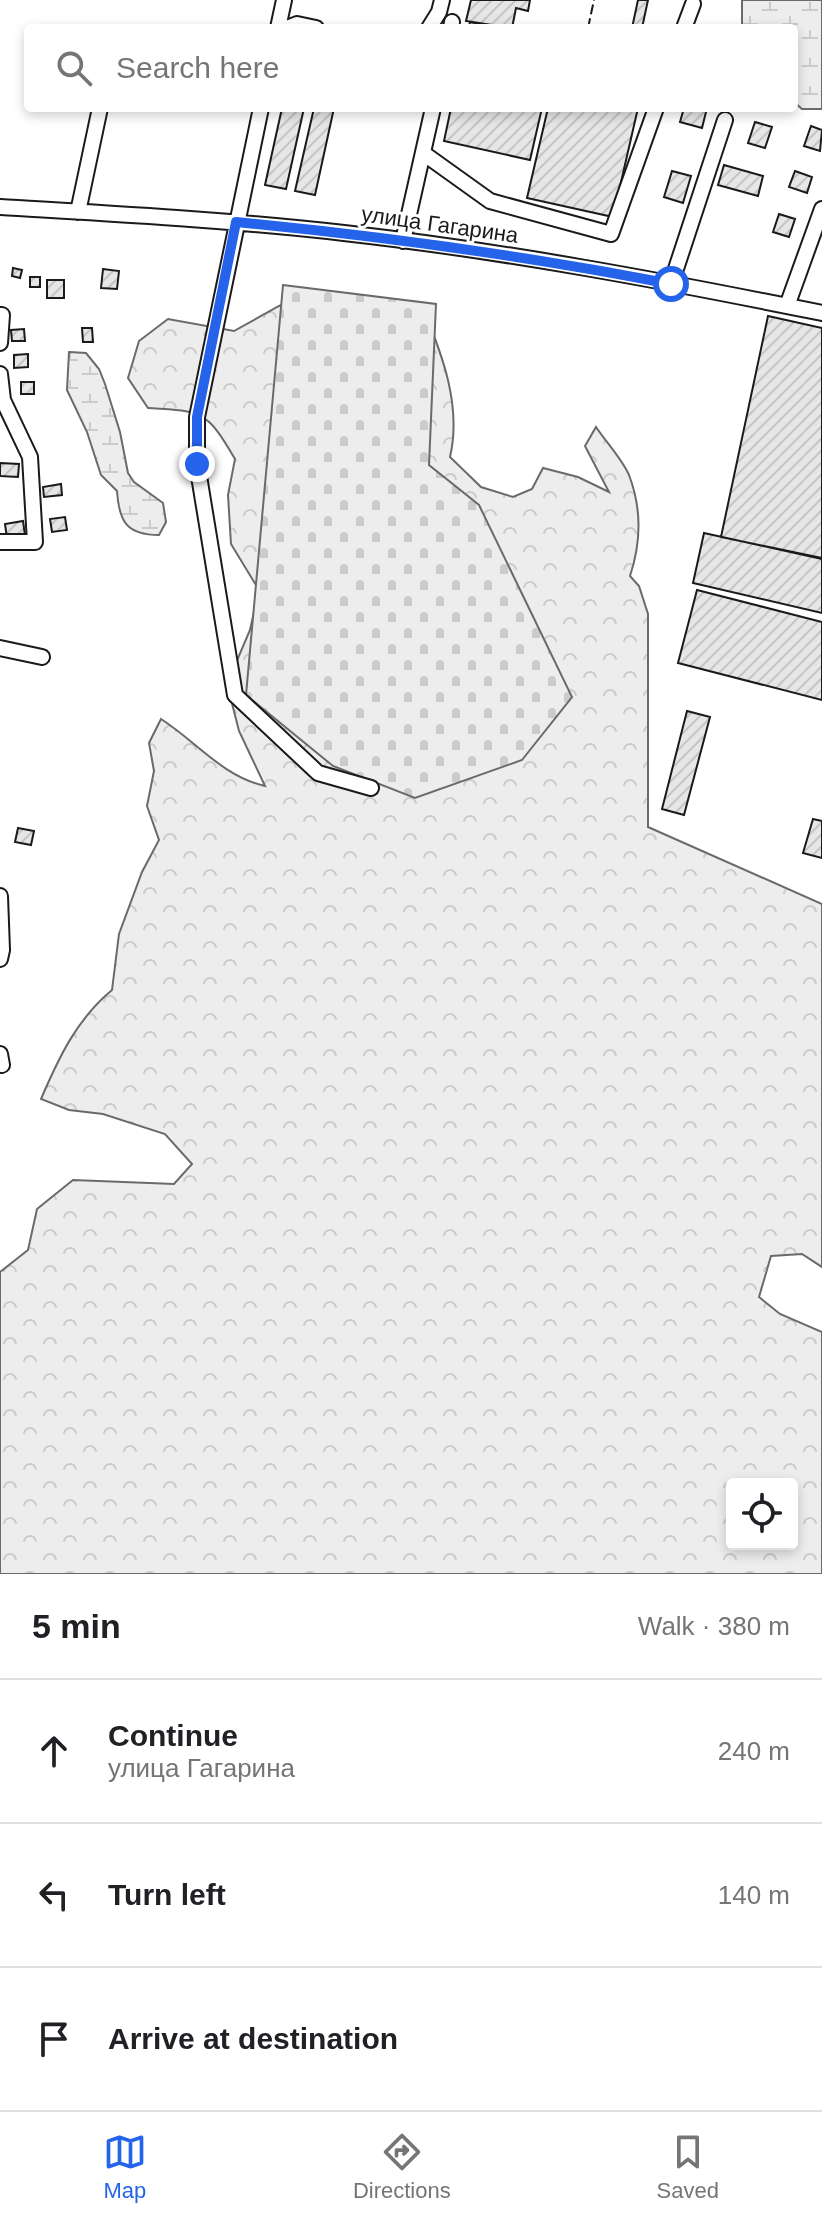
<!DOCTYPE html>
<meta charset="utf-8">
<style>
:root{--surface:#fff;--page:#f6f6f6;--text:#202124;--muted:#757577;--line:#e0e0e0;--accent:#2563eb}
body{margin:0;font-family:Arial,sans-serif;background:var(--page);color:var(--text)}
.controls{position:absolute;right:24px;bottom:24px;display:grid;overflow:hidden;border-radius:8px;box-shadow:0 4px 12px #0003}
.controls button{width:72px;height:72px;display:grid;place-items:center;padding:0;border:0;border-bottom:2px solid var(--line);background:var(--surface);color:var(--text);font:40px sans-serif}
.stop{position:absolute;width:24px;height:24px;margin:-18px;border:6px solid #2563eb;border-radius:50%;background:#fff}
.stop.end{background:#2563eb;border-color:#fff;box-shadow:0 2px 8px #0008}
.list{margin:0;padding:0;list-style:none}
h2{display:flex;justify-content:space-between;align-items:center;height:104px;margin:0;padding:0 32px;font-size:34px}
h2 small{font-size:26px;font-weight:400;color:var(--muted)}
.list li{display:grid;grid-template-columns:52px 1fr auto;gap:24px;align-items:center;box-sizing:border-box;height:144px;padding:0 32px;border-top:2px solid var(--line)}
.list b{display:block;font-size:30px;white-space:nowrap}
.list p{margin:0;font-size:26px;white-space:nowrap;color:var(--muted)}
.list em{font-size:26px;font-style:normal;color:var(--muted)}
.icon{flex:none;width:44px;height:44px;fill:none;stroke:currentColor;stroke-width:2;stroke-linecap:round;stroke-linejoin:round}
.map{position:relative;flex:none;width:822px;height:1574px;overflow:hidden}
.search{position:absolute;background:var(--surface);box-shadow:0 4px 12px #0003;left:24px;right:24px;top:24px;height:88px;display:flex;align-items:center;gap:20px;box-sizing:border-box;padding:0 28px;border-radius:8px;color:var(--muted);font-size:30px}
.sheet{height:536px;background:var(--surface)}
nav{display:flex;justify-content:space-around;align-items:center;box-sizing:border-box;height:112px;border-top:2px solid var(--line);background:var(--surface);font-size:22px;color:var(--muted)}
nav a{display:grid;justify-items:center;gap:4px}
nav .on{color:var(--accent)}
.map>svg:first-child{display:block}
.forest{fill:url(#forest-crowns);stroke:#6a6a6a;stroke-width:2;fill-rule:evenodd}
.wetland{fill:url(#wetland-marsh);stroke:#6a6a6a;stroke-width:2}
.cemetery{fill:url(#cemetery-stones);stroke:#6a6a6a;stroke-width:2}
.building{fill:url(#building-hatch);stroke:#1a1a1a;stroke-width:2}
.lines{fill:none;stroke-linecap:round;stroke-linejoin:round}
.minor-casing{stroke:#1a1a1a;stroke-width:18}
.minor{stroke:#fff;stroke-width:14}
.fence{stroke:#1a1a1a;stroke-width:2;stroke-dasharray:10 4;stroke-linecap:butt}
.route{stroke:#2563eb;stroke-width:10}
.labels{text-anchor:middle;stroke-width:6;stroke-linejoin:round;paint-order:stroke}
.street-label{font-size:22px;fill:#1a1a1a;stroke:#fff}
</style>
<div class="map">
<svg width="822" height="1574" viewBox="0 0 822 1574">
<defs>
<pattern id="forest-crowns" width="20" height="18" patternUnits="userSpaceOnUse" patternTransform="scale(2)"><rect width="20" height="18" fill="#ededed"/><path d="M2 6a3 3 0 1 1 6 0M12 15a3 3 0 1 1 6 0" fill="none" stroke="#cbcbcb"/></pattern>
<pattern id="wetland-marsh" width="20" height="14" patternUnits="userSpaceOnUse" patternTransform="scale(2)"><rect width="20" height="14" fill="#ededed"/><path d="M1 5h8M5 5V1M11 12h8M15 12V8" fill="none" stroke="#cbcbcb"/></pattern>
<pattern id="cemetery-stones" width="16" height="16" patternUnits="userSpaceOnUse" patternTransform="scale(2)"><rect width="16" height="16" fill="#ededed"/><path d="M2 7V4a2 2 0 0 1 4 0v3zM10 15v-3a2 2 0 0 1 4 0v3z" fill="#cbcbcb"/></pattern>
<pattern id="building-hatch" width="6" height="6" patternUnits="userSpaceOnUse" patternTransform="scale(2)"><rect width="6" height="6" fill="#e6e6e6"/><path d="M-1 1l2-2M0 6l6-6M5 7l2-2" fill="none" stroke="#c5c5c5"/></pattern>
</defs>
<rect width="100%" height="100%" fill="#fff"/>
<path class="forest" d="M315 292 353 294 402 306 423 308C442 354 462 406 450 457L481 487 513 497 532 489 543 468 578 477 609 492 585 446 596 427C606 442 622 459 629 475 642 509 641 543 630 576L639 586 648 614V827L822 904V1267L802 1254 771 1256 759 1297 780 1314 822 1332V1574H0V1272L28 1250 37 1209 73 1180 174 1184 192 1164 165 1134 103 1114 69 1110 41 1099C59 1057 77 1019 112 990L119 934 142 872 159 840 147 806 154 771 149 743 161 719C197 742 222 776 265 786L239 731 227 684 250 630 259 590 231 544 228 495 235 459C207 411 203 411 148 408L128 378 139 341 168 319 234 331 279 306ZM732 1484H792V1544H732Z"/>
<path class="wetland" d="M742 0H822V109H802L794 102V28H742Z
M69 352 86 353 99 369 105 384 120 432 128 473 134 482 163 503 166 522 159 535C127 535 119 522 117 491L101 475 87 432 67 390Z"/>
<path class="cemetery" d="M283 285 436 304 429 465 479 505 572 697 522 760 415 798 333 766 246 695Z"/>
<path class="building" d="M471 0H530L528 11 516 8 512 28 466 21Z
M638 0H648L642 28H632Z
M470 22 497 28H469Z
M282 108H304L286 189 265 185Z
M314 108H334L315 195 295 191Z
M451 108H542L530 160 444 141Z
M548 108H638L613 217 527 198Z
M684 108H707L702 128 680 122Z
M755 122 772 127 765 148 748 143Z
M811 126 822 130 820 151 804 146Z
M724 165 763 176 758 196 718 185Z
M672 171 691 176 683 203 664 197Z
M795 171 812 177 807 193 789 187Z
M779 214 795 219 789 237 773 232Z
M13 268 22 270 20 278 12 276Z
M103 269 119 271 117 289 101 288Z
M30 277H40V287H30Z
M47 280H64V298H47Z
M768 316 822 328V558L721 537Z
M82 328H92L93 342H83Z
M24 329 25 341H12L11 330Z
M28 354V367L14 368V355Z
M21 382H34V394H21Z
M0 463 19 464 18 477 0 476Z
M61 484 62 495 44 497 43 487Z
M65 517 67 530 52 532 50 519Z
M23 521 25 535 7 538 5 524Z
M704 533 822 559V613L693 583Z
M697 590 822 622V700L678 663Z
M687 711 710 717 684 815 662 809Z
M813 819 822 821V858L803 853Z
M18 828 34 831 31 845 15 842Z"/>
<g class="lines">
<g class="minor-casing">
<path id="minor" d="M278 28 284 0
M287 28 297 24 316 28
M429 28 439 12 442 0
M451 28 452 22
M684 28 693 4
M261 108 197 417V464L235 695 318 773 371 788
M423 153 490 201 611 234 656 108
M0 207C115 214 230 220 344 233 505 251 664 281 822 313
M78 212 100 108
M403 241 433 108
M671 284 725 120
M787 306 822 209
M0 315H2L0 343
M0 374 3 400 30 457 35 542H0
M0 648 42 657
M0 896 2 950 0 959
M0 1054 2 1065"/>
</g>
<use href="#minor" class="minor"/>
<path class="fence" d="M588 28 594 0"/>
</g>
<g class="lines">
<path class="route" d="M197 464V417L236 222C382 236 527 256 671 284"/>
</g>
<g class="labels">
<g class="street-label">
<text transform="translate(440 224) rotate(8)" y="8">улица Гагарина</text>
</g>
</g>
</svg>
<div class="controls">
<button><svg class="icon" aria-label="locate" viewBox="0 0 24 24"><circle cx="12" cy="12" r="6"/><path d="M12 2v4M12 18v4M2 12h4M18 12h4"/></svg></button>
</div>
<div class="stop" style="left:671px;top:284px"></div>
<div class="stop end" style="left:197px;top:464px"></div>
<div class="search"><svg class="icon" aria-label="search" viewBox="0 0 24 24"><circle cx="10" cy="10" r="6"/><path d="M15 15l6 6"/></svg>Search here</div>
</div>
<section class="sheet">
<h2>5 min<small>Walk · 380 m</small></h2>
<ul class="list">
<li><svg class="icon" aria-label="ahead" viewBox="0 0 24 24"><path d="M12 20V5M6 11l6-6 6 6"/></svg><div><b>Continue</b><p>улица Гагарина</p></div><em>240 m</em></li>
<li><svg class="icon" aria-label="left" viewBox="0 0 24 24"><path d="M17 20v-9H6M10 6l-5 5 5 5"/></svg><div><b>Turn left</b></div><em>140 m</em></li>
<li><svg class="icon" aria-label="arrive" viewBox="0 0 24 24"><path d="M6 21V4h12l-3 4 3 4H6"/></svg><div><b>Arrive at destination</b></div></li>
</ul>
</section>
<nav>
<a class="on"><svg class="icon" aria-label="map" viewBox="0 0 24 24"><path d="M3 6l6-2 6 2 6-2v14l-6 2-6-2-6 2zM9 4v14M15 6v14"/></svg>Map</a>
<a><svg class="icon" aria-label="directions" viewBox="0 0 24 24"><path d="M12 3l9 9-9 9-9-9zM9 14v-3h6M13 9l2 2-2 2"/></svg>Directions</a>
<a><svg class="icon" aria-label="saved" viewBox="0 0 24 24"><path d="M7 4h10v16l-5-4-5 4z"/></svg>Saved</a>
</nav>
